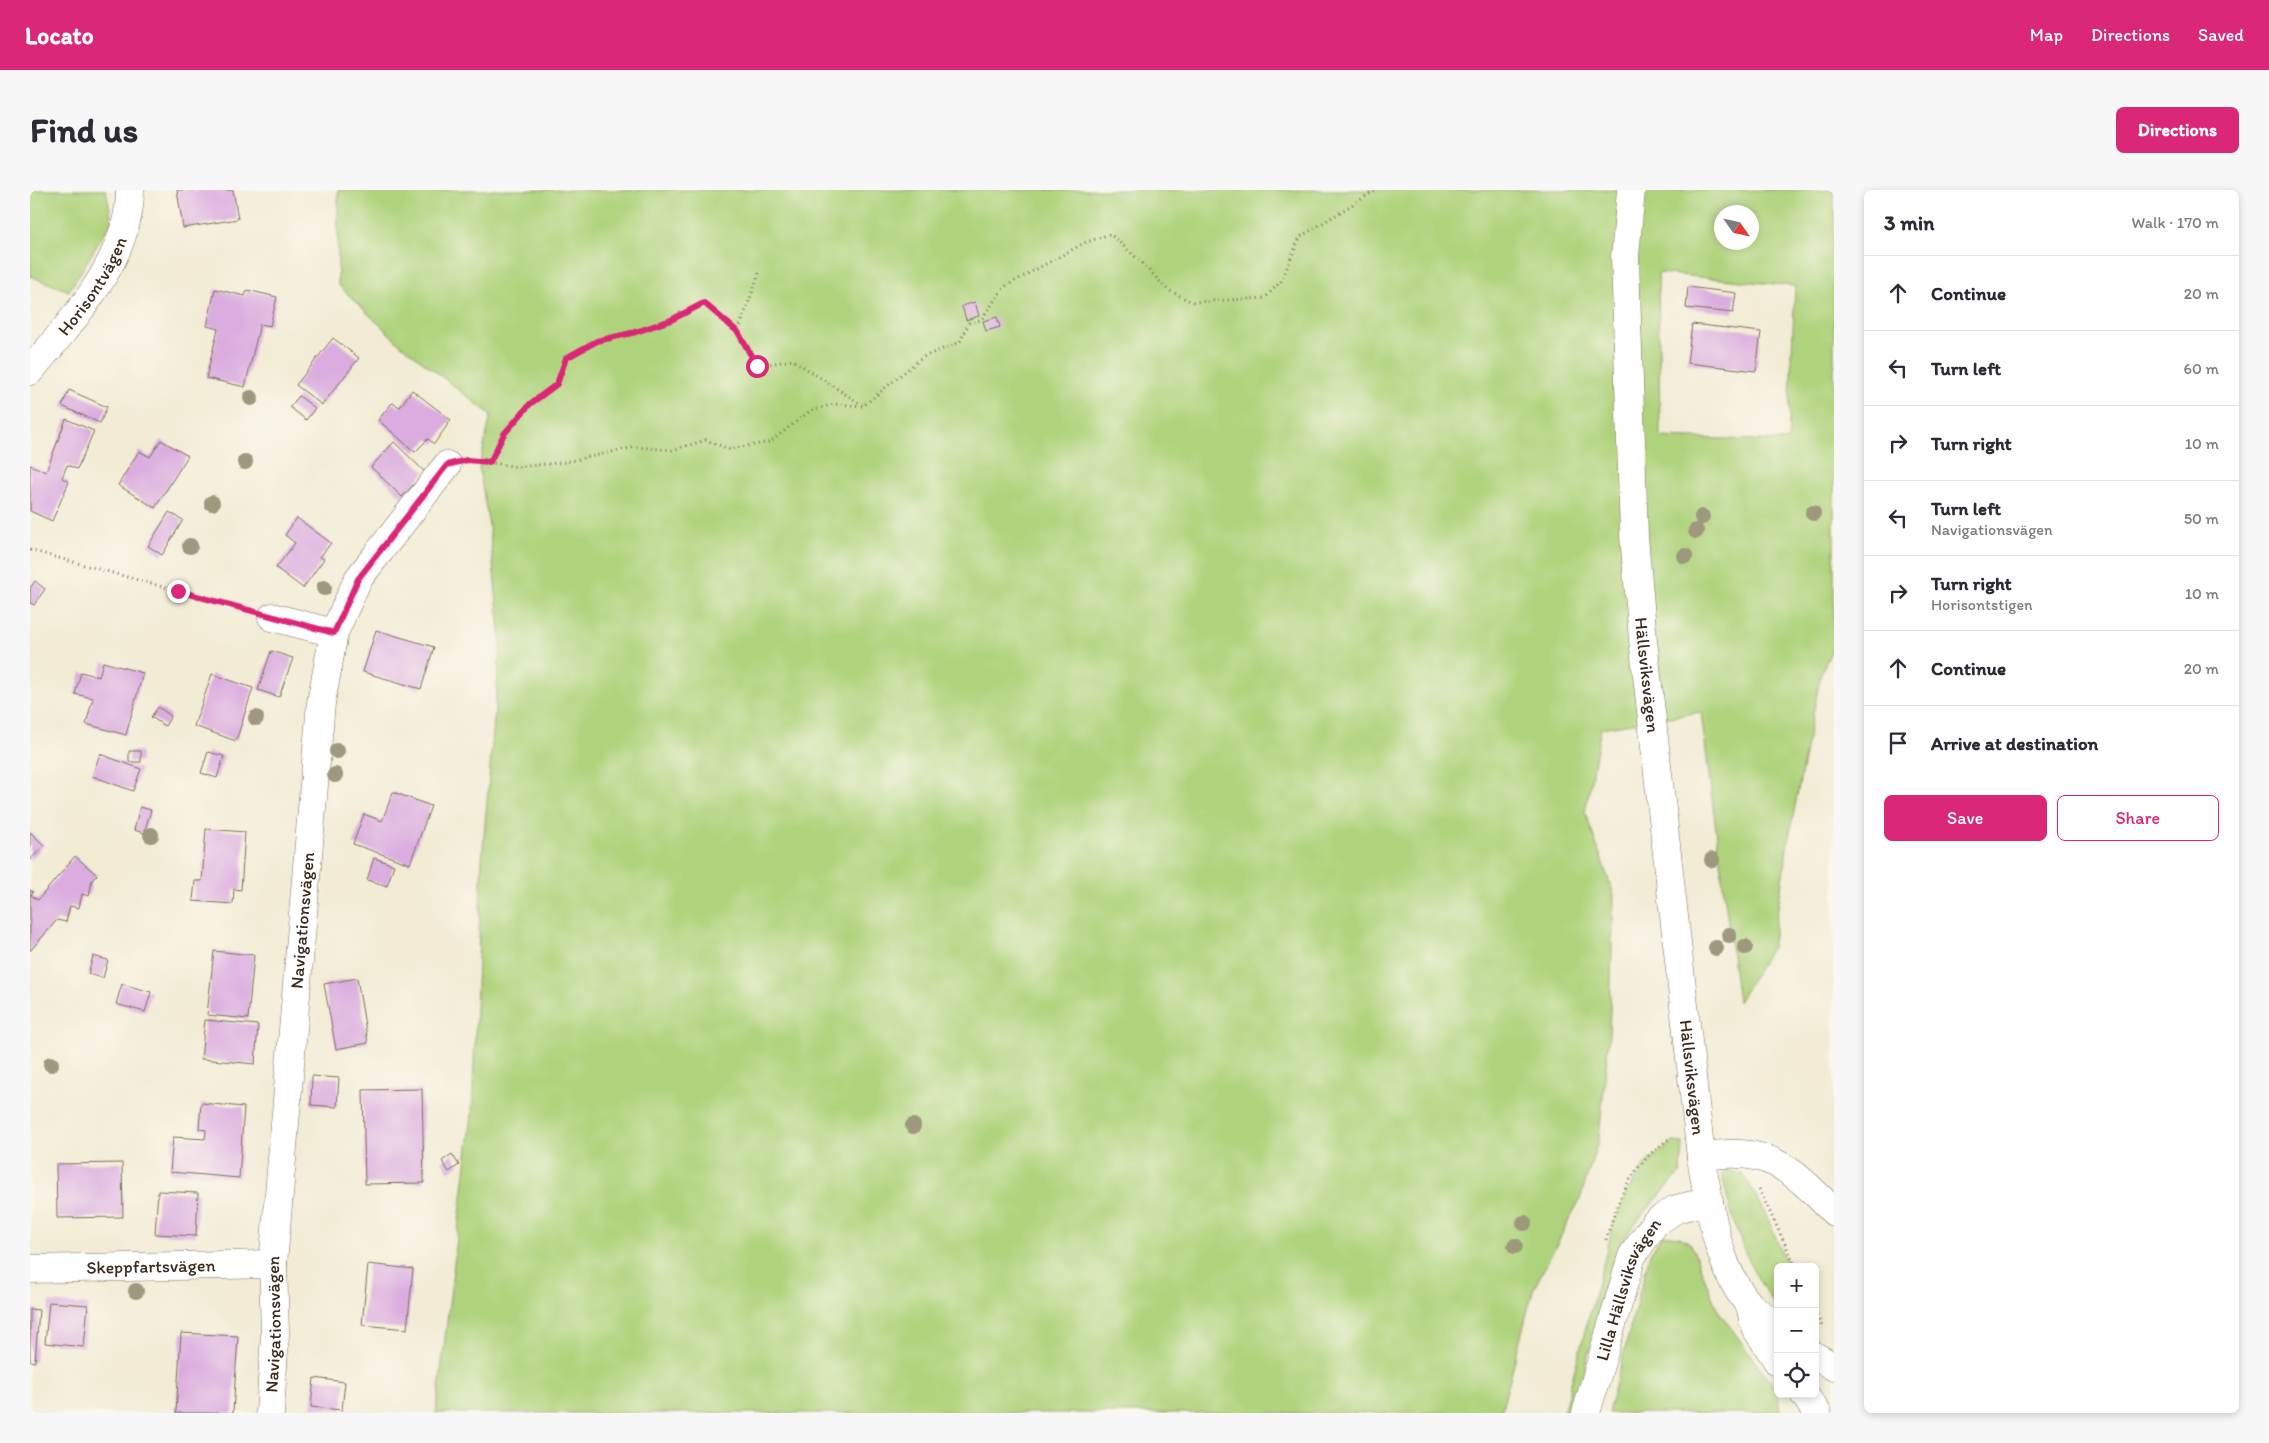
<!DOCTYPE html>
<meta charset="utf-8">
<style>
:root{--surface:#fff;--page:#f7f7f7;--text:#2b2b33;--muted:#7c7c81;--line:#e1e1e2;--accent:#db2777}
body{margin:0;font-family:Itim,sans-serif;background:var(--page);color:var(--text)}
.controls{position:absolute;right:15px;bottom:15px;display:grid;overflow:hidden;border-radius:8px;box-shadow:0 2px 8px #0003}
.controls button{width:45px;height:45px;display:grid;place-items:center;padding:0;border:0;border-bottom:1px solid var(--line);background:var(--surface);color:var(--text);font:25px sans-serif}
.compass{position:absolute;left:1684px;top:15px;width:45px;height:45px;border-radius:50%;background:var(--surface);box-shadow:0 2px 8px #0003;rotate:124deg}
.stop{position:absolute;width:15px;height:15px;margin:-11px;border:4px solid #db2777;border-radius:50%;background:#fff}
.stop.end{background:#db2777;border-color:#fff;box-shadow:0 1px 5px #0008}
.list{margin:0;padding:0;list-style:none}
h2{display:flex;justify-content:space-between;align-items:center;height:65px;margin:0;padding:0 20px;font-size:21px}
h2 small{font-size:16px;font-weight:400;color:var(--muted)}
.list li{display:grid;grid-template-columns:32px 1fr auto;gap:15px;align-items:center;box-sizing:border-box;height:75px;padding:0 20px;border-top:1px solid var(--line)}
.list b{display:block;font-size:19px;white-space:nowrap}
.list p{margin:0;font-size:16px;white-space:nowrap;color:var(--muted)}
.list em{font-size:16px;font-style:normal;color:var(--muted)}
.actions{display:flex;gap:10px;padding:15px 20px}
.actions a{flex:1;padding:11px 0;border:1px solid var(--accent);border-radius:8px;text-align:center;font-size:18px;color:var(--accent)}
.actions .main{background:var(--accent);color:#fff}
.icon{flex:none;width:28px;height:28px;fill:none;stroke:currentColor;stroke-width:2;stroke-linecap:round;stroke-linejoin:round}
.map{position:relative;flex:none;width:1804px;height:1223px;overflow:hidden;border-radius:8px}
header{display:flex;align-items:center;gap:30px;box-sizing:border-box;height:70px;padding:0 25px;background:var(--accent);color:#fff}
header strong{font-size:24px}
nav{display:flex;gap:28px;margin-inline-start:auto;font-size:18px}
.intro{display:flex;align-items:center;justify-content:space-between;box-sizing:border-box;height:120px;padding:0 30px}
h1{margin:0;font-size:35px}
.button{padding:12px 22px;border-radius:8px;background:var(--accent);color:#fff;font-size:18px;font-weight:700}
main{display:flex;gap:30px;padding:0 30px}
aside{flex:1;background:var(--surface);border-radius:8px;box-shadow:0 2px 8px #0003}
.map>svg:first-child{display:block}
.green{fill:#afd37c;stroke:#757e4d;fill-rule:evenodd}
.building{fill:#daacdf}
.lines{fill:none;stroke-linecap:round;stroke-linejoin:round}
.minor-casing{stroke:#7b6e5e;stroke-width:29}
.path{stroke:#7b6e5e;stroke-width:3;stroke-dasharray:1 4;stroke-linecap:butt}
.minor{stroke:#fff;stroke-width:28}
.tree{fill:#9d987e}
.route{stroke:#db2777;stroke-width:6}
.labels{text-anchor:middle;stroke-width:4;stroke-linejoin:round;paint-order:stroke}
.street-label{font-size:18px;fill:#3b2a1e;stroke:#fbf7ec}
</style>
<header>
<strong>Locato</strong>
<nav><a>Map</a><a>Directions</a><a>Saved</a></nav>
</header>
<div class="intro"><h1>Find us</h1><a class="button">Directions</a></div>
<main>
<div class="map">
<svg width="1804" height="1223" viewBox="0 0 1804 1223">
<rect width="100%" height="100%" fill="#fbf7ec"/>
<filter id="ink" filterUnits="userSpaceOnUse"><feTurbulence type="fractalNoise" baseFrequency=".02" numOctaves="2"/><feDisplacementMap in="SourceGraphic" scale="10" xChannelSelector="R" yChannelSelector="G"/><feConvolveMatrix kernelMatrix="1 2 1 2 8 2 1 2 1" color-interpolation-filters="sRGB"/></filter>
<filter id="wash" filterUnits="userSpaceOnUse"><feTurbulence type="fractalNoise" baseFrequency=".0096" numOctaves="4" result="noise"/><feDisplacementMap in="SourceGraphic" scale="20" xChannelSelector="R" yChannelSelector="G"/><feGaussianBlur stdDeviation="1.12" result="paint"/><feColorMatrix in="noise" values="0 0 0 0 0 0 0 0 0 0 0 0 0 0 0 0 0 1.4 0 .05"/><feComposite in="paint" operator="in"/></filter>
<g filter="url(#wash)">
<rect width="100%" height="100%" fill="#f2ecd5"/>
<path class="green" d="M0 0H76L82 31 39 101 0 86Z
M308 0H1804V455L1791 483 1758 652 1742 757 1708 812 1671 522 1571 538 1555 622 1584 705 1579 845 1569 948 1550 1009 1503 1100 1471 1223H406L442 924 452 669 471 450 459 336 449 278 461 225 370 154 308 95ZM1692 22H1722V52H1692ZM1628 83 1765 96 1758 251 1630 247Z
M1643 952 1653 953 1651 982 1613 1024 1596 1046 1586 1066 1542 1223H1533L1584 1033 1598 1001 1616 973Z
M1695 980 1712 984C1733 1012 1744 1044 1758 1077H1748V1120C1739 1106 1729 1092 1722 1077 1707 1048 1699 1016 1692 985Z
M1633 1045 1650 1047 1661 1054 1687 1119 1748 1202 1750 1223H1578L1620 1063Z"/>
<g id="blocks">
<path class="building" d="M147 0H203L208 29 153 38Z
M1658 97 1706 103 1703 123 1656 118Z
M185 99 215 106 217 100 247 107 240 136 230 134 215 197 176 188 188 139 177 136Z
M945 112 949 126 936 130 932 116Z
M967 127 970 137 956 141 953 131Z
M1662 134 1731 142 1726 181 1657 173Z
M303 148 329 168 292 215 266 195Z
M39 200 77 217 70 233 32 216Z
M382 200 421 230 404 254 398 249 385 262 348 230 362 213 370 217Z
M269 206 285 218 276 230 260 217Z
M36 229 64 241 47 279 37 275 32 288 39 292 22 331 0 321V275L16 282Z
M131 250 158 266 125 318 88 295 109 261 120 267Z
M364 252 395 282 372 307 341 277Z
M139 322 153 330 132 365 118 356Z
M267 328 301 353 290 367 294 369 273 398 246 378 265 353 255 345Z
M5 391 15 399 4 415 0 413V398Z
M346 440 404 457 391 499 333 482Z
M241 461 263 468 249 507 228 500Z
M73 472 113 483 96 545 56 534 63 508 45 504 51 482 69 487Z
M182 484 223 498 206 551 164 536Z
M128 517 141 526 135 536 121 527Z
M99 561H111V572H99Z
M178 562 194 566 187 588 171 583Z
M70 564 111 579 103 601 62 586Z
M363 602 401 616 380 674 323 654 334 624 352 631Z
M110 617 121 620 114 643 104 640Z
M176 639 215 642 211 700 204 699 203 714 163 711 165 691H172Z
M0 642 14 655 0 670Z
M45 666 67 685 62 690 59 706 52 704 49 718 40 716 36 732 27 730 0 761V700L3 702 1 705 8 710Z
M344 668 364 675 357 696 337 690Z
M184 761 224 765 218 829 177 825Z
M63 766 78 770 73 788 58 784Z
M327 788 338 853 306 859 294 794Z
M92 794 121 802 115 822 86 814Z
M175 830 228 835 225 874 171 869Z
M282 886 309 888 307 917 281 915Z
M392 899 394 993 335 994 333 900Z
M171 913 214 917 209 988 140 982 143 947 175 949 176 940 169 939Z
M422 964 429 975 419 982 412 971Z
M92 973 93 1027 27 1028 26 974Z
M128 1001 168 1003 166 1046 125 1044Z
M338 1074 383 1079 377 1139 332 1135Z
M19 1112 58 1115 54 1157 15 1153Z
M0 1119 9 1120 5 1172 0 1171Z
M151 1143 208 1146 203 1223H146Z
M284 1188 315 1192 312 1220 281 1217Z"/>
</g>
</g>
<g filter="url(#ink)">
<use href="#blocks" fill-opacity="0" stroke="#7b6e5e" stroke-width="1"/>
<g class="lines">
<g class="minor-casing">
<g id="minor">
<path id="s1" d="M1601 0 1595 67 1604 346 1613 450 1671 967C1679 1013 1687 1080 1720 1115 1728 1123 1739 1129 1748 1136"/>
<path id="s2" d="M0 181C42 130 100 70 100 0"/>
<path d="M242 427 304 443"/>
<path d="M1671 967C1737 955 1760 977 1804 1022"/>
<path id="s3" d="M0 1079 243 1074"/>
<path d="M1720 1115 1725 1137 1748 1172"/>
<path d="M1785 1166 1804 1177"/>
<path d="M1774 1204 1787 1223"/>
<path id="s4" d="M240 1223 245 1144 243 1074 291 513 304 443 328 389 417 275"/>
<path id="s5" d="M1556 1223 1602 1066 1625 1033 1646 1019 1679 1011"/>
</g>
</g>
<path class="path" d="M729 83 708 142 727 176 763 170 832 215
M444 270 488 277 536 272 605 257 642 260 676 250 699 259 740 252 780 221 804 214 833 216 893 167 930 152 939 133 951 130 974 97 1054 53 1080 44 1109 70 1138 100 1162 112 1235 108 1251 91 1270 47 1346 0
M460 271 474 244 500 214 527 194 537 168 567 151 641 130 674 113 708 142
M0 360 216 420
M1729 999 1766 1077
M1576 1050C1589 1005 1601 976 1640 948
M1785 1121 1793 1139"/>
<use href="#minor" class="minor"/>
</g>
<g class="tree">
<circle cx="221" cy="208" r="8"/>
<circle cx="215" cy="272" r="8"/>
<circle cx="182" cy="313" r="8"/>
<circle cx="1783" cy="323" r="8"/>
<circle cx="1672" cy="327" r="8"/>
<circle cx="1666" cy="341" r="8"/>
<circle cx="160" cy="356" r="8"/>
<circle cx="1655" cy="366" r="8"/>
<circle cx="294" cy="398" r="8"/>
<circle cx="226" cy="528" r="8"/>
<circle cx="307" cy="561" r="8"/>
<circle cx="305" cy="585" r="8"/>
<circle cx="121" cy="645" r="8"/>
<circle cx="1682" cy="670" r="8"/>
<circle cx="1699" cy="745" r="8"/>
<circle cx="1715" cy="757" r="8"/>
<circle cx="1686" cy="758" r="8"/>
<circle cx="21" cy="874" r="8"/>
<circle cx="883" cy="936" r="8"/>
<circle cx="1494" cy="1033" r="8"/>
<circle cx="1485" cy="1056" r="8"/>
<circle cx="106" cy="1101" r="8"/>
</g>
</g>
<g class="lines" filter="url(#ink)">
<path class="route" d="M148 401 304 443 328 389 417 275 437 270 460 272 474 244 500 214 527 194 536 168 567 151 606 142 641 130 674 113 708 142 727 176"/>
</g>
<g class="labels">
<g class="street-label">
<text dy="6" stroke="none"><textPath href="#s2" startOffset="106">Horisontvägen</textPath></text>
<text dy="6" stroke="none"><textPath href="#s1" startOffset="486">Hällsviksvägen</textPath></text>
<text dy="6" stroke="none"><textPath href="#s4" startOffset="494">Navigationsvägen</textPath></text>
<text dy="6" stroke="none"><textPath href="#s1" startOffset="891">Hällsviksvägen</textPath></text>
<text dy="6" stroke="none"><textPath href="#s3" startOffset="121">Skeppfartsvägen</textPath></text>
<text dy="6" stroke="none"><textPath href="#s5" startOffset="131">Lilla Hällsviksvägen</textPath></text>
<text dy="6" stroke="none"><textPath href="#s4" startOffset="89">Navigationsvägen</textPath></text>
</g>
</g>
</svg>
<div class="controls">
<button>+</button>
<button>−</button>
<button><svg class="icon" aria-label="locate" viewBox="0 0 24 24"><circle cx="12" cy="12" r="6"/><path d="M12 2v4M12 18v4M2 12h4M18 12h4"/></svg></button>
</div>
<svg class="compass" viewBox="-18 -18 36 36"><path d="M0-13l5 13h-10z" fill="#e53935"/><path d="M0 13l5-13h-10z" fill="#7c7c81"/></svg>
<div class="stop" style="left:727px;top:176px"></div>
<div class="stop end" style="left:148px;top:401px"></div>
</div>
<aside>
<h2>3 min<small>Walk · 170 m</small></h2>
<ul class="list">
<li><svg class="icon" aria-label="ahead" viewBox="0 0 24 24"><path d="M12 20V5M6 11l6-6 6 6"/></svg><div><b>Continue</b></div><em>20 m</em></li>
<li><svg class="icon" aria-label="left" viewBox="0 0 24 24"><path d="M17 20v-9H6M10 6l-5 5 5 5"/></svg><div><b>Turn left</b></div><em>60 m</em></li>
<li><svg class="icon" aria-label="right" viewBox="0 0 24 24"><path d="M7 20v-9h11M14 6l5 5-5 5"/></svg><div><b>Turn right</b></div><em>10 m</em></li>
<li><svg class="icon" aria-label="left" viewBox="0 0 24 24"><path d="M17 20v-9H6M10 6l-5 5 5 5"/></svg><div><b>Turn left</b><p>Navigationsvägen</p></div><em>50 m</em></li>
<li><svg class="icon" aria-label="right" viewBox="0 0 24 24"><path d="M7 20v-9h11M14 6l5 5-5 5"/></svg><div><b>Turn right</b><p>Horisontstigen</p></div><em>10 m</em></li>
<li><svg class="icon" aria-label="ahead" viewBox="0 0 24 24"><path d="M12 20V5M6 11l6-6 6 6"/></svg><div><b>Continue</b></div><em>20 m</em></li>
<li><svg class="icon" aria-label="arrive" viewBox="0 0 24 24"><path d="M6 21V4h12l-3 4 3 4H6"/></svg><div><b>Arrive at destination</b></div></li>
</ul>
<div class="actions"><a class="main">Save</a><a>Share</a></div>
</aside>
</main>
